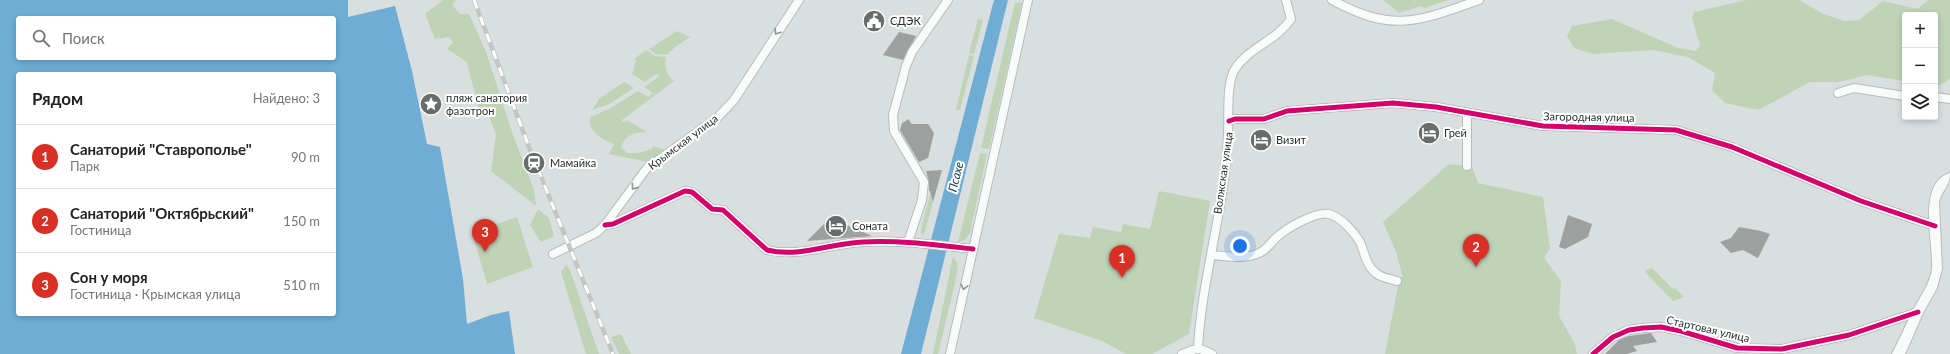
<!DOCTYPE html>
<html lang="ru">
<meta charset="utf-8">
<style>
:root{--surface:#fff;--page:#f6f6f6;--text:#222;--muted:#767676;--line:#e0e0e0;--accent:#d93025}
body{margin:0;font-family:Lato,sans-serif;background:var(--page);color:var(--text)}
.controls{position:absolute;right:12px;top:12px;display:grid;overflow:hidden;border-radius:4px;box-shadow:0 2px 6px #0003}
.controls button{width:36px;height:36px;display:grid;place-items:center;padding:0;border:0;border-bottom:1px solid var(--line);background:var(--surface);color:var(--text);font:20px sans-serif}
.you{position:absolute;left:1240px;top:246px;width:14px;height:14px;margin:-10px;border:3px solid #fff;border-radius:50%;background:#1a73e8;box-shadow:0 0 0 6px #1a73e833}
.badge{display:grid;place-items:center;width:26px;height:26px;border-radius:50%;background:var(--accent);color:#fff;font-size:13px;font-weight:700}
.pin{position:absolute;translate:-50% -33px;filter:drop-shadow(0 1px 2px #0008)}
.pin::after{content:'';position:absolute;top:21px;width:14px;height:12px;background:inherit;clip-path:polygon(0 0,100% 0,50% 100%)}
.list{margin:0;padding:0;list-style:none}
h2{display:flex;justify-content:space-between;align-items:center;height:52px;margin:0;padding:0 16px;font-size:17px}
h2 small{font-size:13px;font-weight:400;color:var(--muted)}
.list li{display:grid;grid-template-columns:26px 1fr auto;gap:12px;align-items:center;box-sizing:border-box;height:64px;padding:0 16px;border-top:1px solid var(--line)}
.list b{display:block;font-size:15px;white-space:nowrap}
.list p{margin:0;font-size:13px;white-space:nowrap;color:var(--muted)}
.list em{font-size:13px;font-style:normal;color:var(--muted)}
.icon{flex:none;width:22px;height:22px;fill:none;stroke:currentColor;stroke-width:2;stroke-linecap:round;stroke-linejoin:round}
.map{position:relative;flex:none;width:1950px;height:354px;overflow:hidden}
.search{position:absolute;background:var(--surface);box-shadow:0 2px 6px #0003;left:16px;top:16px;width:320px;height:44px;display:flex;align-items:center;gap:10px;box-sizing:border-box;padding:0 14px;border-radius:4px;color:var(--muted);font-size:15px}
.panel{position:absolute;background:var(--surface);box-shadow:0 2px 6px #0003;left:16px;top:72px;width:320px;height:244px;border-radius:4px}
.map>svg:first-child{display:block}
.green{fill:#bfd3b7}
.water{fill:#6fadd5;fill-rule:evenodd}
.lines{fill:none;stroke-linecap:round;stroke-linejoin:round}
.river{fill:#6fadd5;fill-rule:evenodd}
.building{fill:#9ca09f}
.minor-casing{stroke:#b7bcbc;stroke-width:10}
.tertiary-casing{stroke:#b7bcbc;stroke-width:2}
.minor{stroke:#f9fafa;stroke-width:8}
.tertiary{fill:#f9fafa;fill-rule:evenodd}
.rail-casing{stroke:#c3c5c5;stroke-width:4.5}
.rail{stroke:#fff;stroke-width:3;stroke-dasharray:9;stroke-linecap:butt}
.cycleway-casing{stroke:#fff;stroke-width:8}
.cycleway{stroke:#d6006c;stroke-width:5}
.oneway{stroke:#919494}
.labels{text-anchor:middle;stroke-width:4;stroke-linejoin:round;paint-order:stroke}
.poi-label{font-size:11px;fill:#292e2e;stroke:#fff;text-anchor:start}
.street-label{font-size:11px;fill:#292e2e;stroke:#fff}
.water-label{font-size:12px;font-style:italic;fill:#10354d;stroke:#fff}
</style>
<div class="map">
<svg width="1950" height="354" viewBox="0 0 1950 354">
<rect width="100%" height="100%" fill="#d9dfdf"/>
<path class="green" d="M443 0H456L452 5 460 14H469L486 52 512 132 534 190 536 206 491 171 496 135 487 110H479L467 62 447 49 453 42 449 37 435 39 425 14Z
M1383 0H1413L1421 6 1399 13Z
M1414 0H1449L1424 8Z
M1747 0H1800L1821 13 1844 21 1859 20 1883 1 1918 9 1928 0H1950V79L1940 85 1935 84V15H1905V81L1867 75 1839 82H1810L1758 110 1725 103 1712 90 1715 73 1688 57 1653 50 1593 54 1574 48 1567 36 1572 26 1612 19 1678 48 1695 51 1700 46 1692 18 1694 12Z
M1015 2 1022 3 989 149 981 148Z
M978 19 983 20 974 54 969 53Z
M677 31 690 37 675 47 667 55 656 54 649 49Z
M646 50 655 56 666 57C664 67 666 74 674 81L622 120 623 122 628 121 647 132C634 133 625 134 621 148L625 150 626 153H638L652 149 653 146 665 150 652 163 609 154 614 144C601 139 588 132 590 117L609 109 638 91 648 97 653 93 644 87 660 76 656 74 645 82 632 74 636 60 634 59Z
M969 55 974 56 960 110H956Z
M624 82 634 88 609 104 592 110 600 98Z
M980 153 987 154 970 233 965 240 958 242Z
M1449 164 1472 167 1478 183 1543 197 1550 248 1544 258 1561 281 1559 316 1575 344 1577 354H1385L1398 286 1396 277H1403L1396 252 1383 222Z
M931 191 932 198H934L924 235 921 233V229Z
M1159 191 1210 201 1189 334 1152 354H1126L1102 341 1034 318 1059 234 1090 238 1093 227 1121 232 1123 224 1150 229Z
M538 209 549 218 554 236 541 242 530 225Z
M517 217 533 267 487 284 472 233Z
M953 257 958 264 957 274 938 354H933Z
M566 265 570 270 599 354H586L561 272Z
M1652 268 1673 289 1675 288 1684 297 1673 301 1646 273V270Z
M621 334 631 354H619L611 337Z"/>
<path class="water" d="M0 0H348V17L395 6 412 71 427 144 440 147 463 279 467 324 491 315 509 311 515 354H0ZM18 18H334V58H18ZM18 74H334V314H18Z"/>
<g class="lines">
<path class="river" d="M994 0H1008L921 354H901Z"/>
</g>
<path class="building" d="M899 32 916 36 903 60 883 55Z
M909 119 910 122 912 124H928L934 133 928 158 919 162 900 130 902 123Z
M942 170 933 202 930 191H929V182L926 171Z
M1568 215 1592 224 1588 237 1565 249 1559 247Z
M829 219H833L872 236 807 241Z
M1739 227 1761 231 1770 234 1758 258 1743 250 1731 253 1720 242 1731 238Z
M1651 333 1657 342 1633 346 1637 351 1627 354H1605L1619 340 1629 336Z"/>
<g class="lines">
<g class="minor-casing">
<path id="minor" d="M1332 0C1393 33 1417 22 1479 0
M1838 93 1854 88 1905 96
M1935 97 1950 99
M1467 113V166
M1229 121 1235 119H1264L1287 111 1393 103 1436 107 1543 126 1676 130 1732 147 1861 201 1935 226
M605 225 613 224 685 191 692 192 712 209 723 210 767 250C798 258 832 243 863 242 900 240 937 245 973 249
M908 242 922 200 924 182 894 131 893 115 906 66 912 52 948 0
M553 254 596 233 605 225 647 168 717 118 734 100 799 0
M1211 255C1226 256 1244 260 1259 253 1267 250 1271 242 1277 237 1287 228 1316 211 1329 214 1341 217 1354 232 1360 242 1365 254 1366 266 1377 274 1383 278 1390 279 1397 281
M1198 348C1202 275 1226 205 1228 132 1229 115 1226 83 1235 69 1248 48 1276 41 1291 19L1286 0
M950 354 1028 0
M1182 354 1198 348 1212 354
M1593 354 1613 337 1629 330 1643 328 1661 327 1681 331 1737 348 1782 349 1849 335 1918 312"/>
</g>
<g class="tertiary-casing">
<path id="tertiary" d="M1950 173C1950 186 1942 190 1939 202L1942 269 1937 288 1923 313 1906 352 1905 354H1892C1899 340 1906 325 1913 310 1920 297 1930 284 1932 269 1934 244 1916 183 1950 173Z"/>
</g>
<use href="#minor" class="minor"/>
<use href="#tertiary" class="tertiary"/>
<g class="rail-casing">
<path id="rail" d="M474 0 529 147 613 354"/>
</g>
<use href="#rail" class="rail"/>
<g class="cycleway-casing">
<path id="cycleway" d="M1229 121 1235 119H1264L1287 111 1393 103 1436 107 1543 126 1676 130 1732 147 1861 201 1935 226
M605 225 613 224 685 191 692 192 712 209 723 210 767 250C798 258 832 243 863 242 900 240 937 245 973 249
M1593 354 1613 337 1629 330 1643 328 1661 327 1681 331 1737 348 1782 349 1849 335 1918 312"/>
</g>
<use href="#cycleway" class="cycleway"/>
</g>
<defs><path id="oneway-chevron" d="M-2-3.5L2.5 0L-2 3.5" fill="none" stroke-width="1.6" stroke-linecap="round" stroke-linejoin="round"/></defs>
<g class="oneway">
<use href="#oneway-chevron" transform="translate(777 32) rotate(123)"/>
<use href="#oneway-chevron" transform="translate(634 187) rotate(126)"/>
<use href="#oneway-chevron" transform="translate(964 287) rotate(102)"/>
</g>
<defs>
<g id="civic-disc" transform="scale(1.15)"><circle r="9.5" fill="#676c6c" stroke="#fff"/><path d="M-.6-6.5H3V-4.5H.6V-3L4-1V1h2V6H-6V1h2V-1L-.6-3ZM-1.2 2.5V6h2.4V2.5Z" fill="#fff"/></g>
<g id="sight-disc" transform="scale(1.15)"><circle r="9.5" fill="#676c6c" stroke="#fff"/><path d="M0-6L1.8-2.2L6-1.7L2.9 1.2L3.7 5.4L0 3.3L-3.7 5.4L-2.9 1.2L-6-1.7L-1.8-2.2Z" fill="#fff"/></g>
<g id="hotel-disc" transform="scale(1.15)"><circle r="9.5" fill="#676c6c" stroke="#fff"/><path d="M-6-4.5h1.5V1H6V5H4.5V3h-9V5H-6ZM-4 0a1.8 1.8 0 1 1 3.6 0ZM.5 0V-2.5h3Q6-2.5 6 0Z" fill="#fff"/></g>
<g id="station-disc" transform="scale(1.15)"><circle r="9.5" fill="#676c6c" stroke="#fff"/><path d="M-3-6H3Q5-6 5-4V2Q5 4 3 4L4.5 6H3L1.5 4h-3L-3 6H-4.5L-3 4Q-5 4-5 2V-4Q-5-6-3-6ZM-3.5-4v3h7v-3ZM-3.5 1v1.5H-2V1ZM2 1v1.5H3.5V1Z" fill="#fff"/></g>
</defs>
<g fill-rule="evenodd">
<use href="#civic-disc" x="874" y="21"/>
<use href="#sight-disc" x="431" y="104"/>
<use href="#hotel-disc" x="1429" y="133"/>
<use href="#hotel-disc" x="1261" y="140"/>
<use href="#station-disc" x="534" y="163"/>
<use href="#hotel-disc" x="836" y="226"/>
</g>
<g class="labels">
<g class="poi-label">
<text x="890" y="25">СДЭК</text>
<text x="446" y="102">пляж санатория<tspan x="446" dy="13">фазотрон</tspan></text>
<text x="1444" y="137">Грей</text>
<text x="1276" y="144">Визит</text>
<text x="550" y="167">Мамайка</text>
<text x="852" y="230">Соната</text>
</g>
<g class="street-label">
<text transform="translate(1589 117) rotate(1)" y="4">Загородная улица</text>
<text transform="translate(683 142) rotate(-37)" y="4">Крымская улица</text>
<text transform="translate(1223 173) rotate(-82)" y="4">Волжская улица</text>
<text transform="translate(1708 329) rotate(13)" y="4">Стартовая улица</text>
</g>
<g class="water-label">
<text transform="translate(956 177) rotate(-76)" y="4">Псахе</text>
</g>
</g>
</svg>
<div class="controls">
<button>+</button>
<button>−</button>
<button><svg class="icon" aria-label="layers" viewBox="0 0 24 24"><path d="M12 4l9 5-9 5-9-5zM3 14l9 5 9-5"/></svg></button>
</div>
<div class="you"></div>
<div class="pin badge" style="left:1122px;top:278px">1</div>
<div class="pin badge" style="left:1476px;top:267px">2</div>
<div class="pin badge" style="left:485px;top:252px">3</div>
<div class="search"><svg class="icon" aria-label="search" viewBox="0 0 24 24"><circle cx="10" cy="10" r="6"/><path d="M15 15l6 6"/></svg>Поиск</div>
<section class="panel">
<h2>Рядом<small>Найдено: 3</small></h2>
<ul class="list">
<li><span class="badge">1</span><div><b>Санаторий &quot;Ставрополье&quot;</b><p>Парк</p></div><em>90 m</em></li>
<li><span class="badge">2</span><div><b>Санаторий &quot;Октябрьский&quot;</b><p>Гостиница</p></div><em>150 m</em></li>
<li><span class="badge">3</span><div><b>Сон у моря</b><p>Гостиница · Крымская улица</p></div><em>510 m</em></li>
</ul>
</section>
</div>
